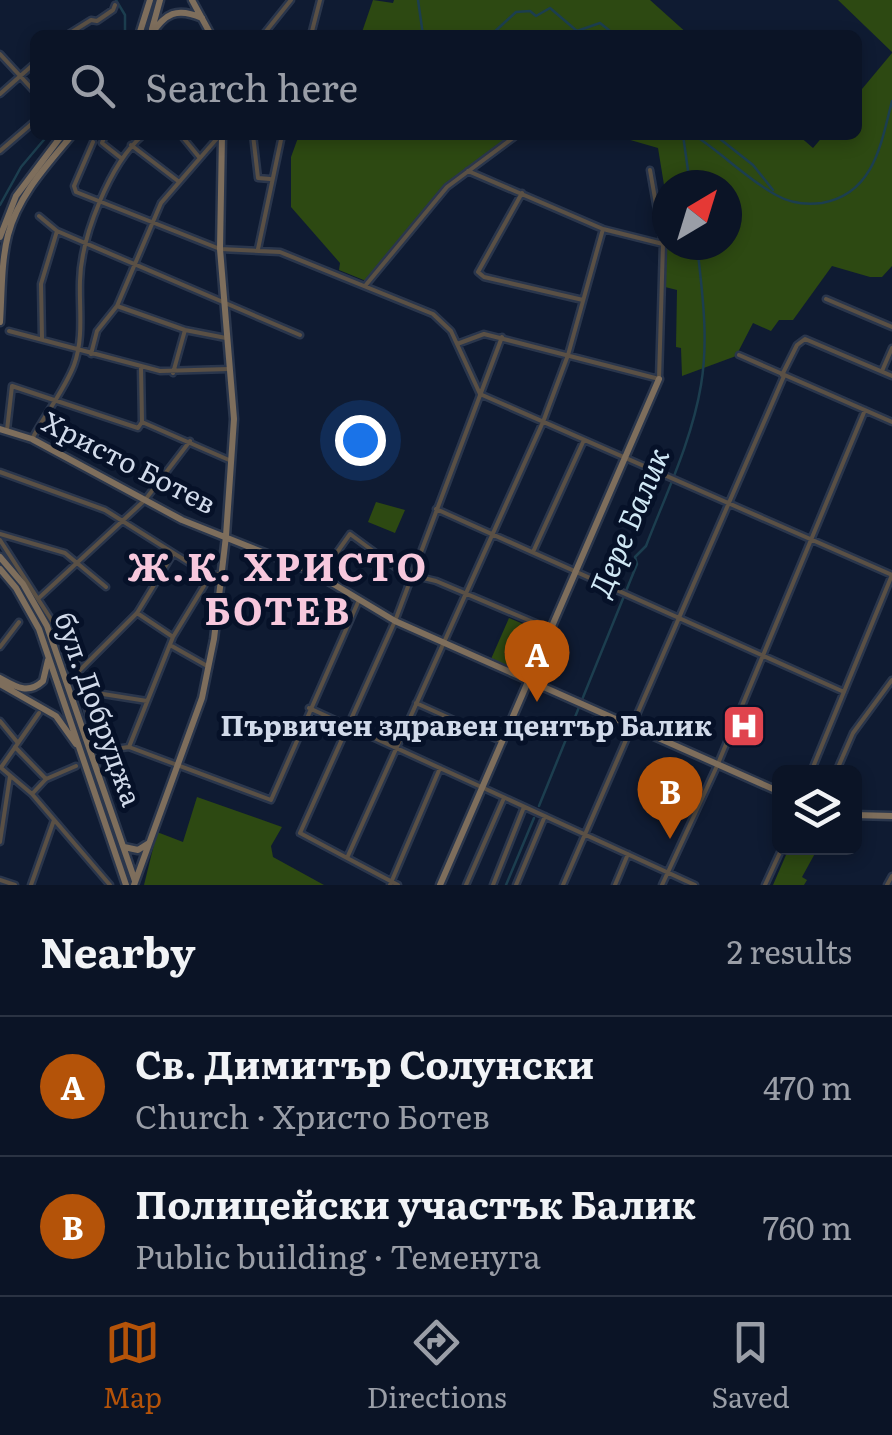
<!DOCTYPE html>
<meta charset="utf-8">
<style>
:root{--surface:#0b1426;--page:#141d2e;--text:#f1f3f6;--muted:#9a9ea7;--line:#2b3343;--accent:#b45309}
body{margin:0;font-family:Literata,serif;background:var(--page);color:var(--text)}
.controls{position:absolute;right:30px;bottom:30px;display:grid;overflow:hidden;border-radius:15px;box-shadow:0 5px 15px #0003}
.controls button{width:90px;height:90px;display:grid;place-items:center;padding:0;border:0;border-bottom:2px solid var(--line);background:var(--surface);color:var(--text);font:50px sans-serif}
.compass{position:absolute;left:652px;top:170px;width:90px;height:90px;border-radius:50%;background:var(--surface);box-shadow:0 5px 15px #0003;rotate:38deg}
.you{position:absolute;left:360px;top:440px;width:35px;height:35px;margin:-25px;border:8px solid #fff;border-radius:50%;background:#1a73e8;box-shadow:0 0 0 15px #1a73e833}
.badge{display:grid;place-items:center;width:65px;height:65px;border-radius:50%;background:var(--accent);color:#fff;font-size:32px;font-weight:700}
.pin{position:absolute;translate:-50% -82px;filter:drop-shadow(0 2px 5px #0008)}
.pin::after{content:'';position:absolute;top:52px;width:35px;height:30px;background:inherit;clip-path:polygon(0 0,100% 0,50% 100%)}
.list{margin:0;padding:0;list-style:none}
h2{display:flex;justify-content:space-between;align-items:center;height:130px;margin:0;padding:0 40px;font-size:42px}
h2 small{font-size:32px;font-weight:400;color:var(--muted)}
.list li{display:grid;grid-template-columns:65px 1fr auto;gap:30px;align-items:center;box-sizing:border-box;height:140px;padding:0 40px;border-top:2px solid var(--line)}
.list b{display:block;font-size:38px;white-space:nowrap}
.list p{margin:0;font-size:32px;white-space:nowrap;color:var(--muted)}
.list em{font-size:32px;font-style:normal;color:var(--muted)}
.icon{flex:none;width:55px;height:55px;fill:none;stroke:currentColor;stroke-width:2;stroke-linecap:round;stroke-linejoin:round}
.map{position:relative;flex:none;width:892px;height:885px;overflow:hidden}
.search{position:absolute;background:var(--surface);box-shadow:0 5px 15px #0003;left:30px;right:30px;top:30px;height:110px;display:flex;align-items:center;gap:25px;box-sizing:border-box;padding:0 35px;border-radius:15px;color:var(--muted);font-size:38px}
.sheet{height:410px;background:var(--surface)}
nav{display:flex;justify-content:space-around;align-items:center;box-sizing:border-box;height:140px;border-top:2px solid var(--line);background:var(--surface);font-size:28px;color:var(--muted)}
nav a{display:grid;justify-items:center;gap:5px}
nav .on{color:var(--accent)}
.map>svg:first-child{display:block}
.green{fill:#2d4912}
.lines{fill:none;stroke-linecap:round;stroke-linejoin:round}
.stream{stroke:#1c3e4f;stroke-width:2.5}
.street-casing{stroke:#2a364c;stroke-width:9}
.secondary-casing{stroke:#2a364c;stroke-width:11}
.street{stroke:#5a5045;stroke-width:4}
.secondary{stroke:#7e6e5c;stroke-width:6}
.labels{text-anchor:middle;stroke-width:10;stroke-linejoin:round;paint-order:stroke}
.street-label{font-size:28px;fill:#d1daea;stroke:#061128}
.poi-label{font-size:28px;font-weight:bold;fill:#d1daea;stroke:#061128;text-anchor:end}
.water-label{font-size:30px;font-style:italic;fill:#d0e8f5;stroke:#061128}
.district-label{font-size:38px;font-weight:bold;letter-spacing:2.5px;fill:#f7c8dd;stroke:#061128}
</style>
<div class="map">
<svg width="892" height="885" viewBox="0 0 892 885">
<rect width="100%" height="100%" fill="#0f1b32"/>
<path class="green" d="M373 0 393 3 394 0H650L689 35H361Z
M838 0H892V52Z
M892 53V266L882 277H870L832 266 793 320H779L771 331 753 323 736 356 682 376 681 348 676 347 677 290 665 287 667 245H727V185H667L665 191 658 148 613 135H798L813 148 824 135H857V95Z
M299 135H513L445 186 366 281 339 270 340 263 291 207V157Z
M376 502 405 510 395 533 368 522Z
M509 618 528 626 525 633 515 630 504 654 532 666 528 675 491 659Z
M197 797 282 827 271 846 273 857 324 885H144L157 832 183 842Z
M789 848H818L802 877 807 880 804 885H773Z"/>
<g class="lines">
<path class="stream" d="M116 0 125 15V35
M418 0 423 35
M491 35 516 12 530 11 536 16 550 8 577 31 600 23 615 35
M683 135 690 185
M694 135C722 153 747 179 776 195 790 203 807 205 822 203 874 194 881 144 892 101
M715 135 753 165 773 190
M0 205 21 167 48 135
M539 806 637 564 635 557 646 546C666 494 692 440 701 385 709 338 702 291 697 245
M506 885 534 818"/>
<g class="street-casing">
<path id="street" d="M67 35 91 20 97 21 113 10 115 5
M263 35 291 0
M311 35 320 0
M0 54 35 92
M0 94 35 63
M105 135 102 143 121 158
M181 135 199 157
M253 135 258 178 270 179
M93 142 74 186 76 192 220 249 280 252 433 314 451 331 480 394 892 575
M131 145 178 181
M0 151 35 121
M468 171 603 229 663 244
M522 193 478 272 484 277 583 300
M39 216 57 231 300 335
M258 249 282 135
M365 286 447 187 517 135
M826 299 892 327
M117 306 185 330 226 338
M9 331 160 371 229 369
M42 339 41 284 57 231
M457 344 484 334 659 379 663 244 650 170
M91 354 97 331 117 306 161 203 220 135
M739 355 892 422
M882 371 892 348
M173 373 185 330
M782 375 797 345 805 339 892 376
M142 422 229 460
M7 430 12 386 138 428 142 422 141 367
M32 439C44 416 65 389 74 365 84 338 79 309 80 281 81 237 110 163 143 135
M0 472 105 510 210 576 219 574
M436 509 844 692
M0 534 65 553 106 587
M0 540 76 658 89 718
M533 552 584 440
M321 575 350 534 403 573 436 581 552 630
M40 597 145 500 190 441
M137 613 173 637
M170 645 209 667
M0 647 19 622
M80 670 137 613 173 554
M84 691 147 701
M416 703 503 742
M309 708 695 885
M0 721 18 743
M15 747 46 779
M129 747 173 637 210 576
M100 751 129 747 271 800 359 600
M2 766 39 713
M0 767 32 794 110 885
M811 772 892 575
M836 772 853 733 892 680
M32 794 46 779 76 766
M0 842 10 776
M347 858 543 422 568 355 603 229
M0 880 15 885
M31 885 54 820
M390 885 440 768
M398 885 300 833 395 621 502 337
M466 885 504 798
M493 885 524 807
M516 885 545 816
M563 885 784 376
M615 885 628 854
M662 885 717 766 865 410
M765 885 782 848
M887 885 892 876"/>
</g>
<g class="secondary-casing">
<path id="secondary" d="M192 0 211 35
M152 29 160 0
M139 35 150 0
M151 35C165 13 177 7 202 18
M0 237 16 196 62 135
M0 322C2 293 1 263 8 235 18 196 47 165 72 135
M0 429 32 439 182 520 315 573 395 621 780 792
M0 557 23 584 47 626 135 881
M0 569 16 588 39 629 126 885
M0 678C16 687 28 695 43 681L48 660
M0 684 56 716 76 744
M854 815 892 816
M124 847 138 850 149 843
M134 885 202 698 214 639 226 536 234 419 220 249 222 135
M440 885 659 379"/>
</g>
<use href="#street" class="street"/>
<use href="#secondary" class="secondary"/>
</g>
<defs>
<g id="hospital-square" transform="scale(2.25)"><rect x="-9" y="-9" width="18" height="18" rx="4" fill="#e0444e" stroke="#061128"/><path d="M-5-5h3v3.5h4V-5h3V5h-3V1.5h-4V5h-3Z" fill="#fff"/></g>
</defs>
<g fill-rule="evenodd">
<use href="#hospital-square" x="744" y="726"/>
</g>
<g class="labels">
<g class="street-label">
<text transform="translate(129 463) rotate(27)" y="10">Христо Ботев</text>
<text transform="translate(98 709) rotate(70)" y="10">бул. Добруджа</text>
</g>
<g class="poi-label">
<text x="712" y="736">Първичен здравен център Балик</text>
</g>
<g class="water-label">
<text transform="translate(630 523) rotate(-67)" y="10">Дере Балик</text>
</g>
<g class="district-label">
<text x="278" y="581">Ж.К. ХРИСТО<tspan x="278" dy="44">БОТЕВ</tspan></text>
</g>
</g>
</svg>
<div class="controls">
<button><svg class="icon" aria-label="layers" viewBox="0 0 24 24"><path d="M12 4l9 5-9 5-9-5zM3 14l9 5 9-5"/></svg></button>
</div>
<svg class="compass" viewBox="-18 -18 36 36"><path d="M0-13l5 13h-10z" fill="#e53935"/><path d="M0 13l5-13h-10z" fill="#9a9ea7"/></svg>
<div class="you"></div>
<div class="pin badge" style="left:537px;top:702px">A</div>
<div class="pin badge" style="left:670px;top:839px">B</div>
<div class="search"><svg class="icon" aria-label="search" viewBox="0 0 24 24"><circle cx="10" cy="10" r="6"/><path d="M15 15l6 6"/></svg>Search here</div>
</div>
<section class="sheet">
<h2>Nearby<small>2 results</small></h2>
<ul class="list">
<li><span class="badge">A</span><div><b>Св. Димитър Солунски</b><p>Church · Христо Ботев</p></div><em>470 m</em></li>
<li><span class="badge">B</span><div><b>Полицейски участък Балик</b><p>Public building · Теменуга</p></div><em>760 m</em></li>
</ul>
</section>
<nav>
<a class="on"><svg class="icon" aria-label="map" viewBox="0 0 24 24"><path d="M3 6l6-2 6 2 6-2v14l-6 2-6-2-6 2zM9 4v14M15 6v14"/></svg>Map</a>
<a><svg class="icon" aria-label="directions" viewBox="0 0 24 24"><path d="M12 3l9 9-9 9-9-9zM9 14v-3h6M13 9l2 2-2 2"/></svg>Directions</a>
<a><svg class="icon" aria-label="saved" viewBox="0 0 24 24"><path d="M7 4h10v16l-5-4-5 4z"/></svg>Saved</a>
</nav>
